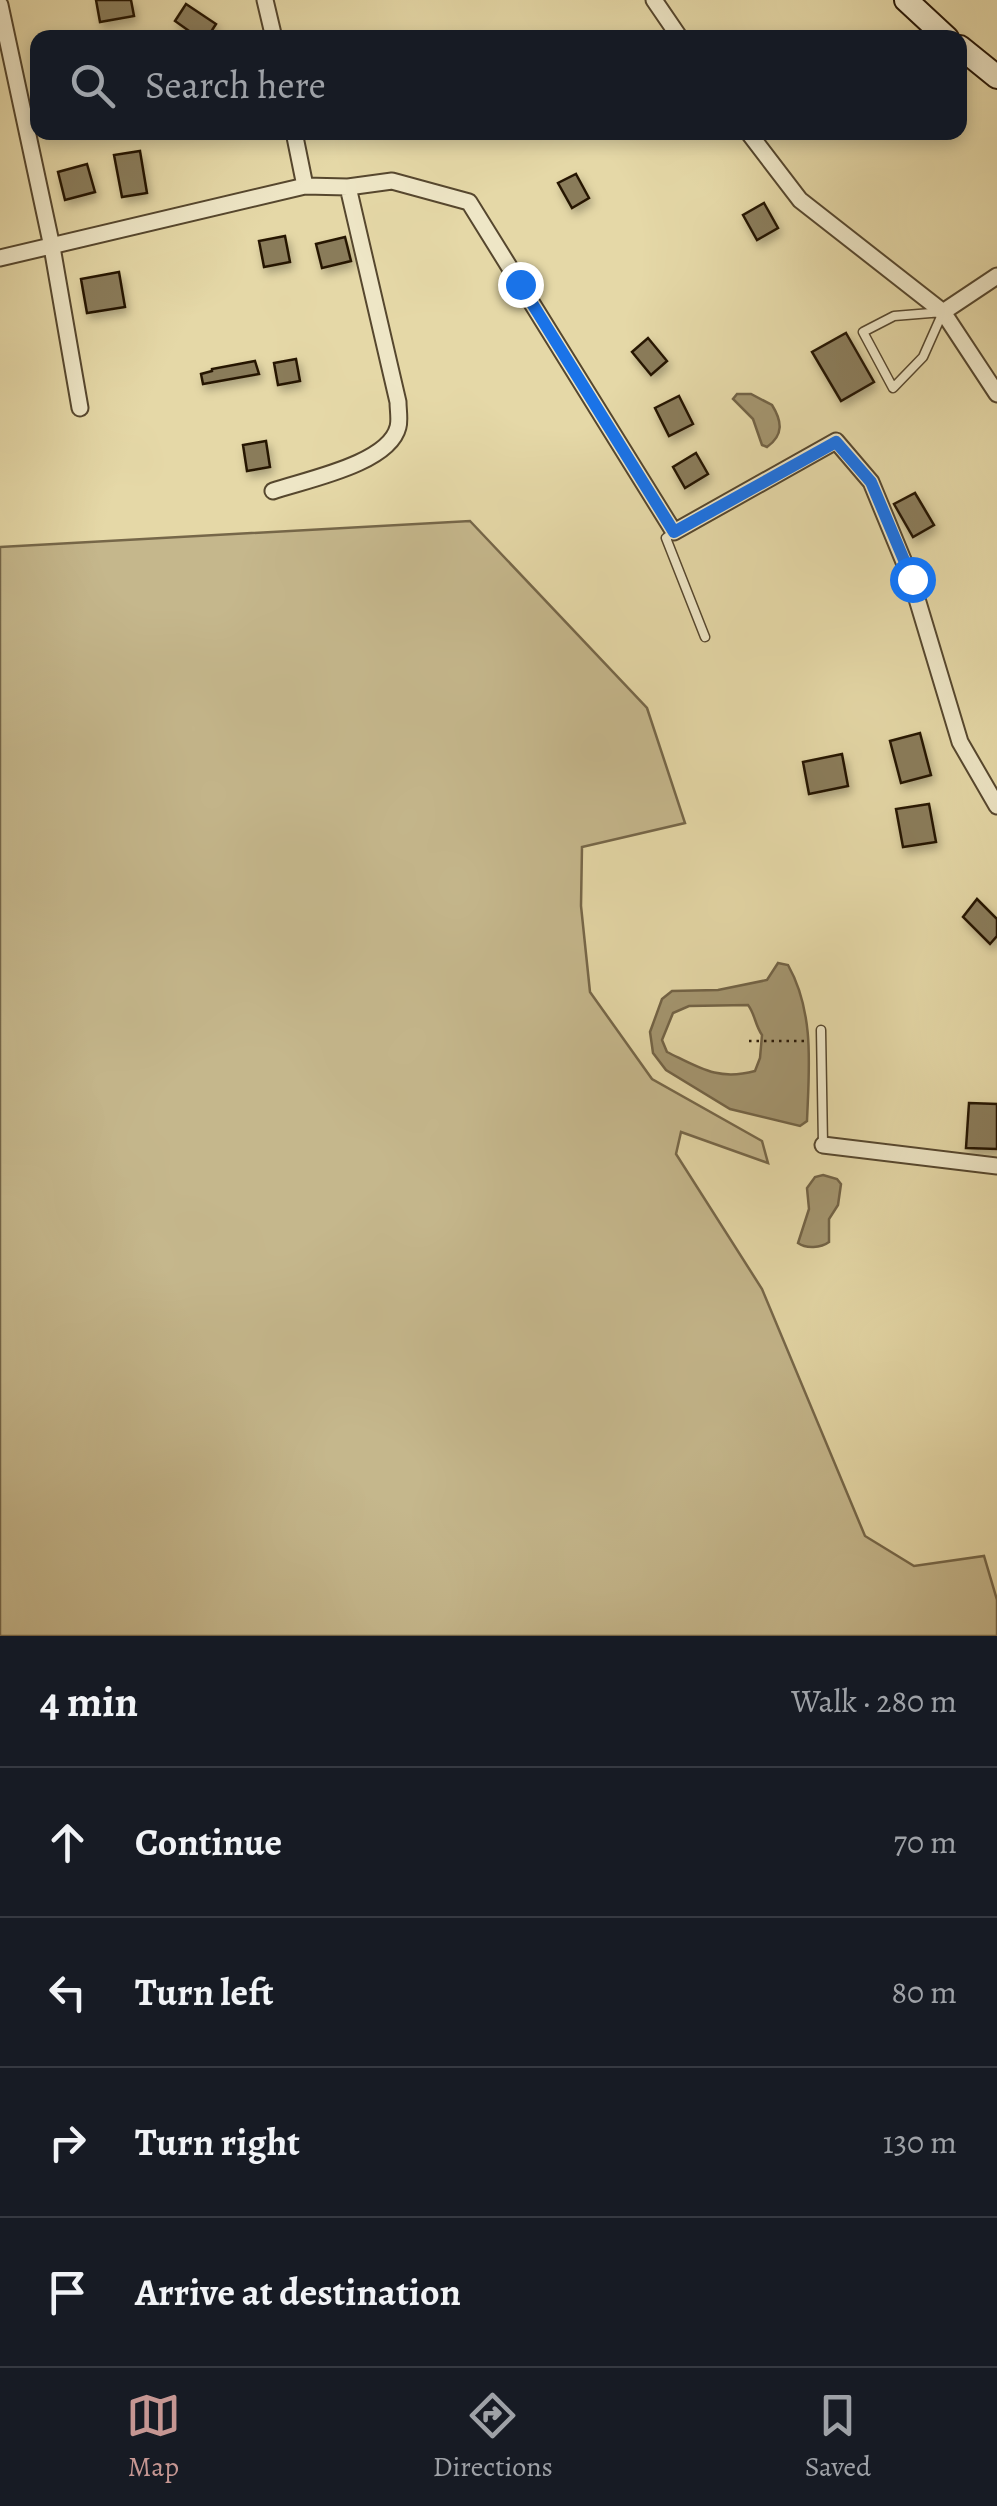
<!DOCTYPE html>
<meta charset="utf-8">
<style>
:root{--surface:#171b24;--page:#242831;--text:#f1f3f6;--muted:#9ea1a6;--line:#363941;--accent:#c59692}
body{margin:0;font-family:Alegreya,serif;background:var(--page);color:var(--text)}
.stop{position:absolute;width:30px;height:30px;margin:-22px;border:8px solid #1a73e8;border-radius:50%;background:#fff}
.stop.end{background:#1a73e8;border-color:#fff;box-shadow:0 2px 10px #0008}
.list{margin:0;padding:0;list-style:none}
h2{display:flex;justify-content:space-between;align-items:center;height:130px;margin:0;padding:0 40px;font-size:42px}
h2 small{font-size:32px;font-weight:400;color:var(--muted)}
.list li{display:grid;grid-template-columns:65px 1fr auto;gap:30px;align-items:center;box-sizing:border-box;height:150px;padding:0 40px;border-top:2px solid var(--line)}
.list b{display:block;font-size:38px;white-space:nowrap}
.list em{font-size:32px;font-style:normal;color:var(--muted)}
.icon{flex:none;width:55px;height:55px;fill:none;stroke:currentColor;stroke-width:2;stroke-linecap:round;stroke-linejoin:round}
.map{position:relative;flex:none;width:997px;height:1636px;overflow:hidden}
.search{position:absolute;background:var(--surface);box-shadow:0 5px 15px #0003;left:30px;right:30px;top:30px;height:110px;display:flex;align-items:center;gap:25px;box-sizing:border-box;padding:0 35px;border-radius:20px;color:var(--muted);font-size:38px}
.sheet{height:730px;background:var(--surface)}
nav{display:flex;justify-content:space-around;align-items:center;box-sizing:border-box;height:140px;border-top:2px solid var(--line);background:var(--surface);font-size:28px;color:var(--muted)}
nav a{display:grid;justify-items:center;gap:5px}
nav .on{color:var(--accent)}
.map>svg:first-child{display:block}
.green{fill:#c5b78c;stroke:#766749;stroke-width:2.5}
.water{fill:#a49670;stroke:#726346;stroke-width:2.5;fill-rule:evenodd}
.building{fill:#8a7b5a;stroke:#271706;stroke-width:2.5;filter:url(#shadow)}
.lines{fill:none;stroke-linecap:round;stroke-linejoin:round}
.service-casing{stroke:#56472e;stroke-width:11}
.minor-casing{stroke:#56472e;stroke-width:19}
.secondary-casing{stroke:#271706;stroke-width:26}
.path{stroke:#271706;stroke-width:2.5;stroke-dasharray:2.5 5;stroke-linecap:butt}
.service{stroke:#eee6c6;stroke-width:8}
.minor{stroke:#eee6c6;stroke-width:15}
.secondary{stroke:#eee6c6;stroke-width:22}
.route{stroke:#1a73e8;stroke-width:12}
</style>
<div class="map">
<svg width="997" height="1636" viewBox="0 0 997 1636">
<defs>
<filter id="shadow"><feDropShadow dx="3" dy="5.5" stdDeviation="5" flood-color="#0004"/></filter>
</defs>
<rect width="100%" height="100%" fill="#e5d8a7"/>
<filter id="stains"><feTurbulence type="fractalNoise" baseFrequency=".002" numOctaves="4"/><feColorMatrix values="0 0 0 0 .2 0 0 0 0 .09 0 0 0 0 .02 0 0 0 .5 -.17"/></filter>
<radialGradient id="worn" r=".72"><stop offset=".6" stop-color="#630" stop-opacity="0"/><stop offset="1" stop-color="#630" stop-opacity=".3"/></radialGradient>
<path class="green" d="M470 521 647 708 685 823 582 847 581 906 590 992 652 1079 762 1141 768 1163 681 1132 676 1154 762 1289 865 1536 914 1566 984 1556 997 1600V1636H0V547Z"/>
<path class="water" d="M737 394H751L772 405C782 421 784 435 767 447L762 445 753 419 733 399Z
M778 963 788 965C815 1013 809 1069 807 1121L800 1126 730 1109 666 1070 653 1053 650 1032 662 999 672 991 718 990 767 980ZM748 1005C755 1014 755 1025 762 1035L760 1058 755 1071C718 1081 700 1068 667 1052L662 1040 673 1013 689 1006Z
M823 1175 837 1179 841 1184 838 1205 829 1219V1242C821 1248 806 1249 798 1243L809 1209 807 1188 815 1177Z"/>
<path class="building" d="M96 0H131L134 16 100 22Z
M186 4 216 24 207 38H199L175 21Z
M140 151 147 193 122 197 114 155Z
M87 164 95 192 65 200 58 172Z
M576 174 589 198 572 208 558 183Z
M764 203 778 228 757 240 743 215Z
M285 236 290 262 264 267 259 241Z
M345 237 351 261 322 268 316 244Z
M119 272 125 307 87 313 81 279Z
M846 333 874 382 841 401 812 352Z
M648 338 667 361 651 375 632 352Z
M296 359 300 381 278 385 274 363Z
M255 361 259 374 203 384 201 374 212 371V369Z
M679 396 693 424 669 436 655 408Z
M266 441 270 467 247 471 243 445Z
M696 453 708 474 685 488 673 467Z
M915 493 934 525 913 537 894 504Z
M920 733 931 775 901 783 890 741Z
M842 754 848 786 809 794 803 762Z
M929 804 936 842 903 847 896 809Z
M977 899 997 919V936L990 944 963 917Z
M969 1103 997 1104V1149L966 1148Z"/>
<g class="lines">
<g class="service-casing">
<path id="service" d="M943 312 923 357 893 388 863 332 894 316Z
M674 532 666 538 705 637
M821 1030 823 1145"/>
</g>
<g class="minor-casing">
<path id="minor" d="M265 0 274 38
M654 0 680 38
M0 5 52 247 80 408
M294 132 305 186
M748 132 800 200 943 312 997 394
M0 258 305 186 348 187 392 181 469 202 674 532 836 441 871 482 911 579 960 742 997 806
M943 312 997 276
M273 491C305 480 389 464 398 427 400 420 398 410 398 402L348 187
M823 1145 997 1166"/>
</g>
<g class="secondary-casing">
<path id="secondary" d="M906 0 947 38
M960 47 997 77"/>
</g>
<path class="path" d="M749 1041H807"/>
<use href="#service" class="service"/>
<use href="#minor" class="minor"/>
<use href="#secondary" class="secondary"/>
</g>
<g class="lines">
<path class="route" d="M520 284 674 532 836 442 871 482 912 579"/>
</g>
<rect width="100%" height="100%" filter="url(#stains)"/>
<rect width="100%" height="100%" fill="url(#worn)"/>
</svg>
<div class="stop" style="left:912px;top:579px"></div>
<div class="stop end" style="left:520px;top:284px"></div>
<div class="search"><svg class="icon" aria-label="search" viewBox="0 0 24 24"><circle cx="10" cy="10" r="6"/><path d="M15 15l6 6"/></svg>Search here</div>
</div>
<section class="sheet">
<h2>4 min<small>Walk · 280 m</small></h2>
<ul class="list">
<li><svg class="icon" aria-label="ahead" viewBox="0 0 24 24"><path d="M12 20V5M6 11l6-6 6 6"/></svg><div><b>Continue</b></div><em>70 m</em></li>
<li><svg class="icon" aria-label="left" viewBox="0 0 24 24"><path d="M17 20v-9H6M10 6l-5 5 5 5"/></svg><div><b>Turn left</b></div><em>80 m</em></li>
<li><svg class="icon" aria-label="right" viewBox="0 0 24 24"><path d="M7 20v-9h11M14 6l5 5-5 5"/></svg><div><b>Turn right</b></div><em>130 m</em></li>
<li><svg class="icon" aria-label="arrive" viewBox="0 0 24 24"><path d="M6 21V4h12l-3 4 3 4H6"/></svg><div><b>Arrive at destination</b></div></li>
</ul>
</section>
<nav>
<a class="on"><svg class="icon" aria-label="map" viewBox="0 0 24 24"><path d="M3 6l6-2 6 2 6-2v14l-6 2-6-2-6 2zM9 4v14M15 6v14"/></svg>Map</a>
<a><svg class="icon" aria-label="directions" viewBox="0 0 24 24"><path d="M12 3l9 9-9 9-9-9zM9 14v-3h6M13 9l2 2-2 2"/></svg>Directions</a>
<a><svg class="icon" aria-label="saved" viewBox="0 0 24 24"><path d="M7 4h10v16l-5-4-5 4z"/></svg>Saved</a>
</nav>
